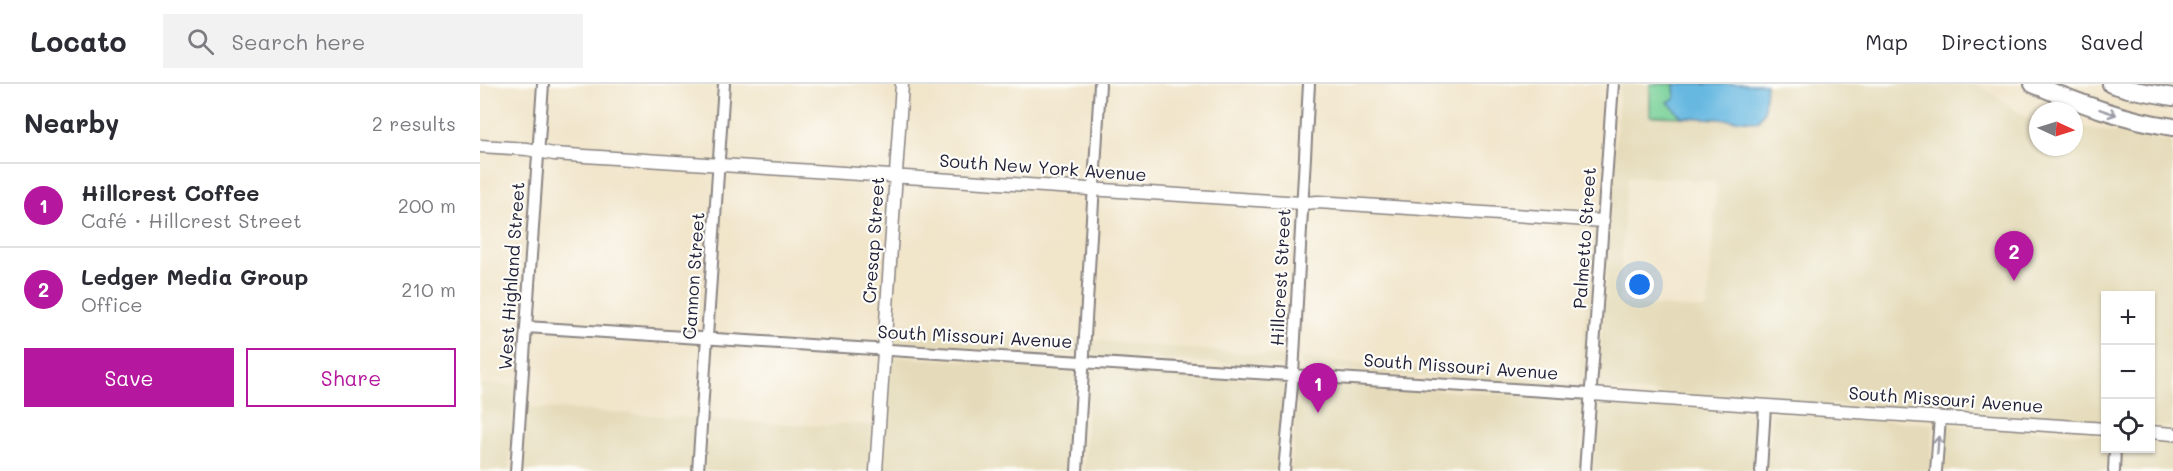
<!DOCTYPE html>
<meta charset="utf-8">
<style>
:root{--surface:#fff;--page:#f2f2f3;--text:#2b2b33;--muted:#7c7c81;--line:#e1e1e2;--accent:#b5179e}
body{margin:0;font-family:Mali,sans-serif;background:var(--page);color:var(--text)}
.controls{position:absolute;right:18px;bottom:18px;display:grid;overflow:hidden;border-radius:0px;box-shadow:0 2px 4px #0004}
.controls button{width:54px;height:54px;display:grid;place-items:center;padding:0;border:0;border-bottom:2px solid var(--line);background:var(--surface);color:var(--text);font:30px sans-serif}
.compass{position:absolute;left:1549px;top:18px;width:54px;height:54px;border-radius:50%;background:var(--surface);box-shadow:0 2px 4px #0004;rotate:94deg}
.you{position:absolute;left:1160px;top:201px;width:21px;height:21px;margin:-15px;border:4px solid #fff;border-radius:50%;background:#1a73e8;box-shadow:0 0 0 9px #1a73e833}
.badge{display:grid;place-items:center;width:39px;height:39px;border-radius:50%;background:var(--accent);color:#fff;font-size:20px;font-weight:700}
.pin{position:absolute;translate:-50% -50px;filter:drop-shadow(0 2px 3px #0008)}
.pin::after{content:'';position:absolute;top:32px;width:21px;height:18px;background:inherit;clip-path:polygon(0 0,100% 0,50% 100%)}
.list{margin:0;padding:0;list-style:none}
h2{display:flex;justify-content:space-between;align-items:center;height:78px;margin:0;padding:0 24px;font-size:26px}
h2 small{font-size:20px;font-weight:400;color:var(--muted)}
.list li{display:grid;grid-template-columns:39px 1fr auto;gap:18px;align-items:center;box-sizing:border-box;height:84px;padding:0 24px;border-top:2px solid var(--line)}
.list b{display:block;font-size:22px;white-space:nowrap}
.list p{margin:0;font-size:20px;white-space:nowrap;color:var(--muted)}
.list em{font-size:20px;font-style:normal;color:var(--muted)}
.actions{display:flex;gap:12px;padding:18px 24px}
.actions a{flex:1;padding:14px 0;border:2px solid var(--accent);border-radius:0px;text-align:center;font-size:21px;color:var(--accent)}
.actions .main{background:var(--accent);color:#fff}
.icon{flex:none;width:33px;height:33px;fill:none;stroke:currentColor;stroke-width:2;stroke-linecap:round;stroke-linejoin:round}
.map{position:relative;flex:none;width:1693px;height:387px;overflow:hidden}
header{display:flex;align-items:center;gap:36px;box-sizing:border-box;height:84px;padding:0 30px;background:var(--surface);border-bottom:2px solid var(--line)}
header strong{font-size:28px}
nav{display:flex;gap:33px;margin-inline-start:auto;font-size:21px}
.search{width:420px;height:54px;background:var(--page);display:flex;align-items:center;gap:15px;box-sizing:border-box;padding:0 21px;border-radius:0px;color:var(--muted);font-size:22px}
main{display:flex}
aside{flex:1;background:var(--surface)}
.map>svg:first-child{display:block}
.built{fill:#e5dbba;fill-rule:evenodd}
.green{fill:#77d097;stroke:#4c7969;stroke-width:1.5}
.water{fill:#66b8e1;stroke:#446d8e;stroke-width:1.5}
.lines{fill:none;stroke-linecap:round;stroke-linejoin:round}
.minor-casing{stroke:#8a8482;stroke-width:14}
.tertiary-casing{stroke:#8a8482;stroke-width:15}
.primary-casing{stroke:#8a8482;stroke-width:20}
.minor{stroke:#fff;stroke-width:10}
.tertiary{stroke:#fff;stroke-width:12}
.primary{stroke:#fff;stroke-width:16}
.oneway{stroke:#9c9ca7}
.labels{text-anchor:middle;stroke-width:4.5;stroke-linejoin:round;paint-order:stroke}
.street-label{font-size:18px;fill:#22223b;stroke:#fdfcf7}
</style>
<header>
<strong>Locato</strong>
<div class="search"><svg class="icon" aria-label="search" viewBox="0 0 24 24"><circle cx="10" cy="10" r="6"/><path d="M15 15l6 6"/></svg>Search here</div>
<nav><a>Map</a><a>Directions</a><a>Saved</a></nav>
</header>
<main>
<aside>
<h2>Nearby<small>2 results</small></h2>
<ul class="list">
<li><span class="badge">1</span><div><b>Hillcrest Coffee</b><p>Café · Hillcrest Street</p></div><em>200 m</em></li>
<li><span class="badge">2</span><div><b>Ledger Media Group</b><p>Office</p></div><em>210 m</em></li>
</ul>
<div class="actions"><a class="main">Save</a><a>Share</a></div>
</aside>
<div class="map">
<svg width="1693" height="387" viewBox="0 0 1693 387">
<rect width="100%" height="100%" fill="#fdfcf7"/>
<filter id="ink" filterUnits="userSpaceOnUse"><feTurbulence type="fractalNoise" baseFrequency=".0167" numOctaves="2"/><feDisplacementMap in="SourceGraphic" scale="12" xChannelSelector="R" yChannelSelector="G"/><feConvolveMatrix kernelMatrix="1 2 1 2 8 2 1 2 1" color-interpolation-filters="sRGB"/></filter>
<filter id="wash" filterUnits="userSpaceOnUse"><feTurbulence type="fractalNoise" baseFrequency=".008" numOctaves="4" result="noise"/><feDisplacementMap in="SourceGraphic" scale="24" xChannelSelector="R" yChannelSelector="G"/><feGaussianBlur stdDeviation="1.35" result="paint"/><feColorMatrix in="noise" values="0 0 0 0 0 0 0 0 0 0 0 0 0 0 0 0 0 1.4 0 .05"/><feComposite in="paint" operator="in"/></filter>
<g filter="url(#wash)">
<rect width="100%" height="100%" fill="#f1e5ca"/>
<path class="built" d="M1140 0H1170L1171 32 1278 37 1284 27 1286 0H1497L1549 35 1558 37V63H1594V42L1693 58V343L1671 342 1670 212H1626L1625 339 1118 305ZM1149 92 1232 97 1237 101 1227 224 1222 225 1144 220 1139 216 1147 96Z
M1114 143H1116L1104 304 820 284V274L1098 298Z
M413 239 598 255 596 271 412 261Z
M611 256 807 273 806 283 610 272Z
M412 273 596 283 590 387H403Z
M609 284 805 296 797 387H604Z
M819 296 1104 316 1099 387H811Z
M0 300 35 301 29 387H0Z
M49 301V323L214 334 211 387H43Z
M1117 317 1278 328 1274 387H1112Z
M1292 329 1453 340 1450 387H1287Z
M228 335 346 342 361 339 393 341 389 387H225Z
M1466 341 1625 351 1626 364 1628 365 1627 387H1463Z
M1671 354 1693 356V387H1641L1642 365 1670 364Z"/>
<path class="green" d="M1170 0H1194L1195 15 1188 18 1202 33 1170 32Z"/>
<path class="water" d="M1194 0H1286L1284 27 1278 37 1202 33 1188 18 1195 15Z"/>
</g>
<g filter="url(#ink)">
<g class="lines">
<g class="minor-casing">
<path id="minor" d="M46 243 1111 310
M36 387 63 0
M218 387 244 0
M597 387 620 0
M804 387 813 290 829 0
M1105 387 1133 0
M1281 387 1285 322
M1456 387 1460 334
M1634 387 1635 364"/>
</g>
<g class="tertiary-casing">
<path id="tertiary" d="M0 62 47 65 74 70 822 119 838 118 1123 137
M1111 310 1626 345
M1670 348 1693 350
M396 387 422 0"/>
</g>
<g class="primary-casing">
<path id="primary" d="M1553 0C1599 19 1644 36 1693 43
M1631 0 1648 5 1693 13"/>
</g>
<use href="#minor" class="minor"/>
<use href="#tertiary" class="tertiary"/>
<use href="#primary" class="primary"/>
</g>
<defs><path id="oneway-shaft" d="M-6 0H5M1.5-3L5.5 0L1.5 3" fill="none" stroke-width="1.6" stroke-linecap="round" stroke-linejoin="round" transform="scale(1.5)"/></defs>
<g class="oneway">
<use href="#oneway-shaft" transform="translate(1628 28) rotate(18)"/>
<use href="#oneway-shaft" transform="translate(1458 361) rotate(-86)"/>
</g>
</g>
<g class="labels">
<g class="street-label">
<text transform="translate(563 84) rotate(4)" y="6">South New York Avenue</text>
<text transform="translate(1105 154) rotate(-86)" y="6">Palmetto Street</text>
<text transform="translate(394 156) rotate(-86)" y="6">Cresap Street</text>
<text transform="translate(32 192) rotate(-86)" y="6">West Highland Street</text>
<text transform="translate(214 192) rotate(-86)" y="6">Cannon Street</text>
<text transform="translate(801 193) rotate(-87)" y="6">Hillcrest Street</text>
<text transform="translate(495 253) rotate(3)" y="6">South Missouri Avenue</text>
<text transform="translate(981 283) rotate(4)" y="6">South Missouri Avenue</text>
<text transform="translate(1466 316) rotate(4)" y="6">South Missouri Avenue</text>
</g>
</g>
</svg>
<div class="controls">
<button>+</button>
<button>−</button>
<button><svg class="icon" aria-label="locate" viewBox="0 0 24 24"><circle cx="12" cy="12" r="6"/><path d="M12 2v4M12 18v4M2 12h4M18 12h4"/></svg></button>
</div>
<svg class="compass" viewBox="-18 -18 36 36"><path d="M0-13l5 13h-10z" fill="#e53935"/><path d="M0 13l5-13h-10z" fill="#7c7c81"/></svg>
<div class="you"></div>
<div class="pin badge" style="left:838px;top:329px">1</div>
<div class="pin badge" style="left:1534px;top:197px">2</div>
</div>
</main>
